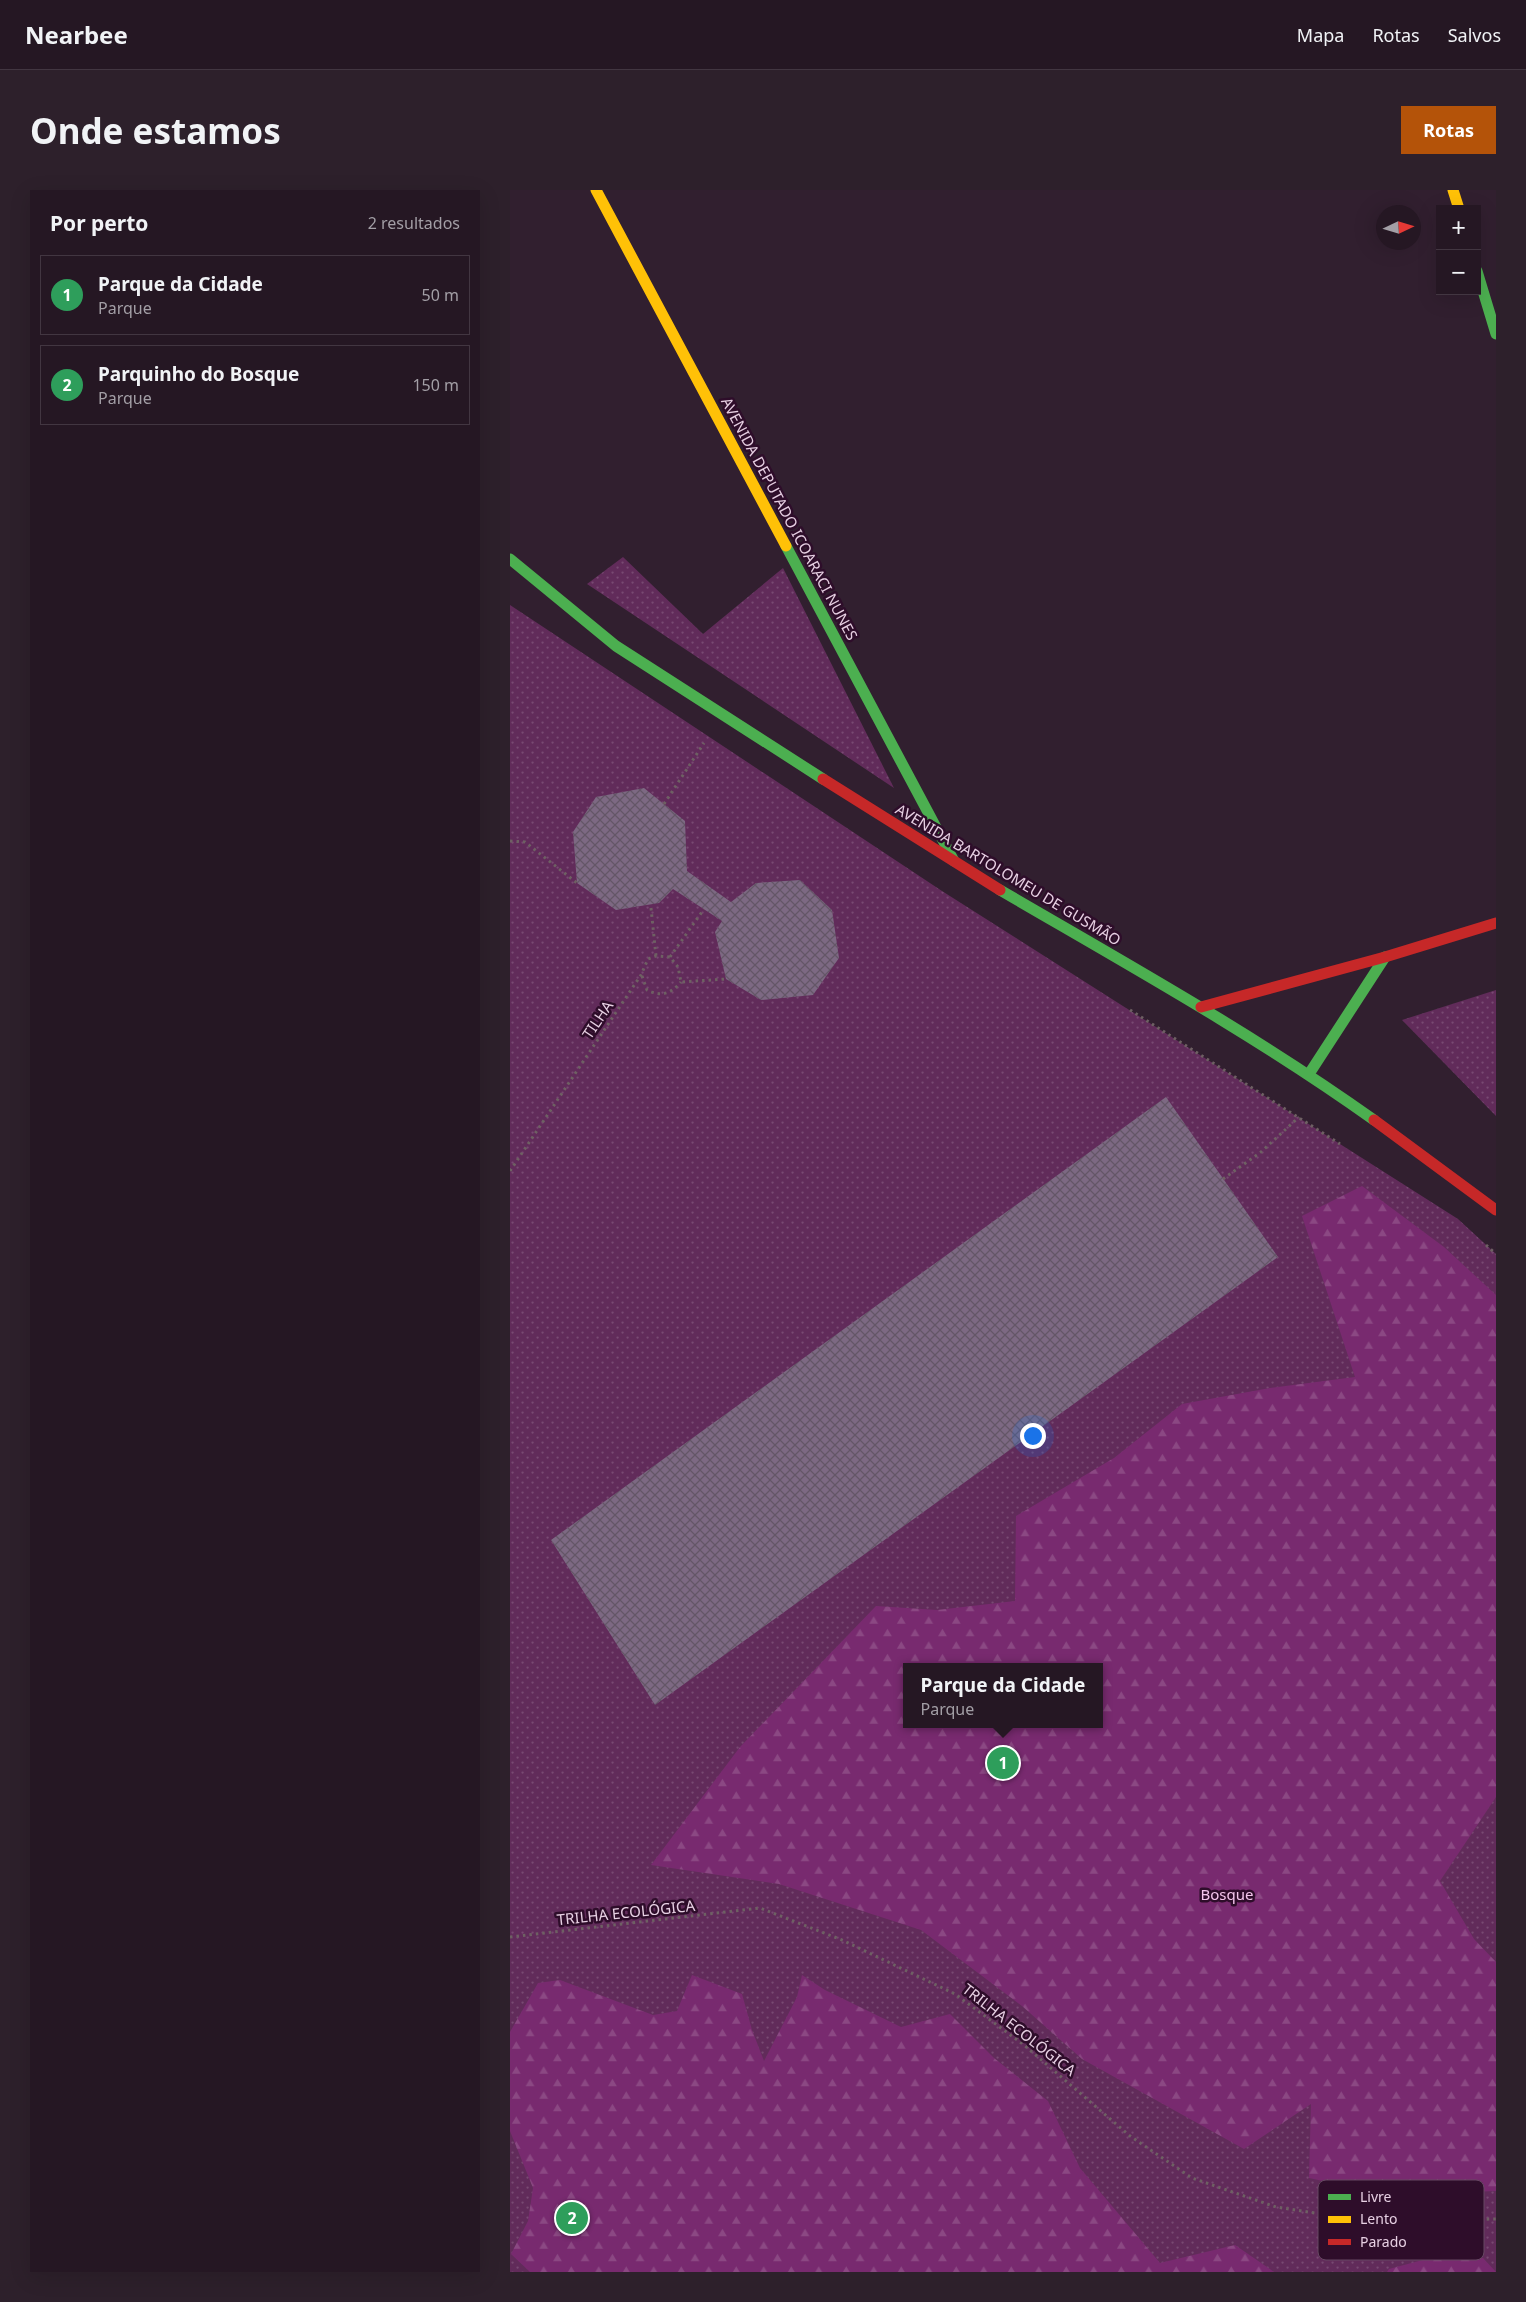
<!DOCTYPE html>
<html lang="pt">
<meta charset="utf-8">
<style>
:root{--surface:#251723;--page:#2d202b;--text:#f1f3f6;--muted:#a39fa6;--line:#423641;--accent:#b45309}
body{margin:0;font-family:"Noto Sans",sans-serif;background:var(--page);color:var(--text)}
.controls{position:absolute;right:15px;top:15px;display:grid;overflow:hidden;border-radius:0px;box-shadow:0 5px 20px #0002}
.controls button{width:45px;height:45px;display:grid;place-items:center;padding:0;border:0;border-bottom:1px solid var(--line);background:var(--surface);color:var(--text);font:25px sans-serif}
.compass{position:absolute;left:866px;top:15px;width:45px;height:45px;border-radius:50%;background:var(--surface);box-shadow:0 5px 20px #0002;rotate:86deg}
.you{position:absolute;left:522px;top:1245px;width:18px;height:18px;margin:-12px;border:4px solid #fff;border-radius:50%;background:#1a73e8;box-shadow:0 0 0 8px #1a73e833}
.badge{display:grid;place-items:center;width:32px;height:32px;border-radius:50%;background:var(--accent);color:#fff;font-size:16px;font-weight:700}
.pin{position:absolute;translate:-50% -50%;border:2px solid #fff;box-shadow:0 1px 5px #0006}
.popup{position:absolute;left:393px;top:1473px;width:200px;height:65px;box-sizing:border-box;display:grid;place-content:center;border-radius:0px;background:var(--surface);filter:drop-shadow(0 1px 4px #0005);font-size:16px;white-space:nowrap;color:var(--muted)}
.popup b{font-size:19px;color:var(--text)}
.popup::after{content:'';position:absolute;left:50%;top:100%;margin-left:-10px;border:10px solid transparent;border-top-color:var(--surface)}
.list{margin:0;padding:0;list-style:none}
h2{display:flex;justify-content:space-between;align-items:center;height:65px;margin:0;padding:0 20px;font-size:21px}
h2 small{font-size:16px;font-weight:400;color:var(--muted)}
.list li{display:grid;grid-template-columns:32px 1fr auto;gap:15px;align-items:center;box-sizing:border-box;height:80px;margin:0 10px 10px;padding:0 10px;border:1px solid var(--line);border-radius:0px}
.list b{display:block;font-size:19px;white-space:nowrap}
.list p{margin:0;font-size:16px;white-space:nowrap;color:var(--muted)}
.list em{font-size:16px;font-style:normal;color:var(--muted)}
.map{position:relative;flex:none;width:986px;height:2082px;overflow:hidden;border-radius:0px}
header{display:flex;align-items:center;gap:30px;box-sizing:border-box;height:70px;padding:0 25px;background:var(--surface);border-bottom:1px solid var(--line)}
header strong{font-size:24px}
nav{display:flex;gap:28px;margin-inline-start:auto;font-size:18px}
.intro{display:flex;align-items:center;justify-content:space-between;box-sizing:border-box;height:120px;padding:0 30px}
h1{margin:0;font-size:35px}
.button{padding:12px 22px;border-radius:0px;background:var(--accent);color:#fff;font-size:18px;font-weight:700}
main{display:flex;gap:30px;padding:0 30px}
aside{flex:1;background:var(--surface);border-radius:0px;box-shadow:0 5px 20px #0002}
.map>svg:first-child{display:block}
.grass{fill:url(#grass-dots);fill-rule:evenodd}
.forest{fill:url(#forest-firs);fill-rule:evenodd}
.building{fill:url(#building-cross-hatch)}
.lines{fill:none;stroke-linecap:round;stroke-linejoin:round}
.path{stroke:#6e6063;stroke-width:3;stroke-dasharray:2.5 4;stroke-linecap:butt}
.fast{stroke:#4caf50;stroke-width:11}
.slow{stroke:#ffc107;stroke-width:11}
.jam{stroke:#c62828;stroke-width:11}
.labels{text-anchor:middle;stroke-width:5;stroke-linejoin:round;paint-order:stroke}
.street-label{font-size:15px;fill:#e7d0e3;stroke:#2e0d2a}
.park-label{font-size:15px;fill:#f4c5ec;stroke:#2e0d2a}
.key{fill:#2e0d2a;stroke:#664862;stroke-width:1}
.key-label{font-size:14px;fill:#e7d0e3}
</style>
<header>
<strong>Nearbee</strong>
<nav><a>Mapa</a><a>Rotas</a><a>Salvos</a></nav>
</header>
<div class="intro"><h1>Onde estamos</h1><a class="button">Rotas</a></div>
<main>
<aside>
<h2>Por perto<small>2 resultados</small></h2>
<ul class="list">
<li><span class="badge" style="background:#2e9e5b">1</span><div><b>Parque da Cidade</b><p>Parque</p></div><em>50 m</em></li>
<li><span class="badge" style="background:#2e9e5b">2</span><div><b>Parquinho do Bosque</b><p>Parque</p></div><em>150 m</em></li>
</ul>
</aside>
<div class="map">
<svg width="986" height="2082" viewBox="0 0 986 2082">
<defs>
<pattern id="grass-dots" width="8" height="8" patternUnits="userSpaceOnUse" patternTransform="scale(1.25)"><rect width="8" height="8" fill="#612b5a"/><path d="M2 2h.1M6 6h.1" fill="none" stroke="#784972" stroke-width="1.8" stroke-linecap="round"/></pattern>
<pattern id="forest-firs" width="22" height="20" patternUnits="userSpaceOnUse" patternTransform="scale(1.25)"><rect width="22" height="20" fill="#782a6f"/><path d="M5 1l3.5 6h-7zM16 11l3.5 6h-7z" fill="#8b4883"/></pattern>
<pattern id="building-cross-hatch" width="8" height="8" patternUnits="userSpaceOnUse" patternTransform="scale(1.25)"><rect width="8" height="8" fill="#7d6983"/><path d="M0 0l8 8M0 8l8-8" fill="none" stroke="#645667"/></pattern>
</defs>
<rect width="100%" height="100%" fill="#311f2f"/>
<path class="grass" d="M113 367 193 444 273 378 384 598 77 394Z
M0 415 432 701 948 1029 986 1064V2082H0ZM397 1477H589V1534H397Z
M986 800V926L892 830Z"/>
<path class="forest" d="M852 996 934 1057 986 1105V1607L930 1691 964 1749 986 1772V2001L878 2005 799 1988 801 1914 734 1959 572 1869 512 1816 411 1740 269 1694 141 1675 230 1557 366 1416 427 1420 505 1411 506 1326 604 1268 672 1214 760 1198 845 1187 792 1026ZM397 1477H589V1534H397Z
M182 1785 232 1804 242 1840 254 1871 287 1807 292 1785 315 1800 391 1837 440 1824 484 1868 538 1911 570 1978 650 2073 725 2055 764 2082H20L1 2064 18 2031 23 1998 0 1941V1842L28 1793 50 1790 143 1825 167 1821Z
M939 2063 973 2068 986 2082H877L879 2079Z"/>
<path class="building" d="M134 598 175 631 177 681 221 712 246 693 290 690 322 720 329 768 303 805 251 810 216 789 205 742 212 731 163 699 149 713 106 720 67 693 63 642 86 607Z
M656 907 768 1067 145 1515 41 1350Z"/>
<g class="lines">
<path class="path" d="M154 614 194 553
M0 651 15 652 67 693
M141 718 146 766
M160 767 194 719
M132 786 137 800C151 807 161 804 171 792
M620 820 830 954
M0 981 131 785 138 769 146 766 160 767 168 777 171 792 216 789
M713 989 751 962 789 927
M976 1055 986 1064
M0 1747 250 1718 332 1750 445 1804 514 1855 620 1946 682 1988 766 2017 857 2031 986 2029"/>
<path class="fast" d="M967 81 986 144
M276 356 444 671
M0 369 106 456 313 589
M490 700C617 774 745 845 864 930
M799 884 875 767"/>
<path class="slow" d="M86 0 276 356
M943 0 949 19"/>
<path class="jam" d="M313 589 490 700
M691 817 875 767 986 733
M864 930 986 1020"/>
</g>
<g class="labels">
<g class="street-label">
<text transform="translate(279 329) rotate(62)" y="5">AVENIDA DEPUTADO ICOARACI NUNES</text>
<text transform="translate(498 685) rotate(31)" y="5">AVENIDA BARTOLOMEU DE GUSMÃO</text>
<text transform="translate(88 830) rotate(-56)" y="5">TILHA</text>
<text transform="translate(116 1723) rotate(-6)" y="5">TRILHA ECOLÓGICA</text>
<text transform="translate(509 1840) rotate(38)" y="5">TRILHA ECOLÓGICA</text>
</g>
<g class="park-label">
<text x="717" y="1710">Bosque</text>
</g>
</g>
<rect x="808" y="1990" width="166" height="80" rx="8" class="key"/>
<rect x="818" y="2004" width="23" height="6" fill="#4caf50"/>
<rect x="818" y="2026" width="23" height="7" fill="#ffc107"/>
<rect x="818" y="2049" width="23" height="6" fill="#c62828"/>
<g class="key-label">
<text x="850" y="2012">Livre</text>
<text x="850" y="2034">Lento</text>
<text x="850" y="2057">Parado</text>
</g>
</svg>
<div class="controls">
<button>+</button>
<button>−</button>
</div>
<svg class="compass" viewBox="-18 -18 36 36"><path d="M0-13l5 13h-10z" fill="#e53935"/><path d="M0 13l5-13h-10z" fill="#a39fa6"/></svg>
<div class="you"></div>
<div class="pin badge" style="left:493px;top:1573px;background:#2e9e5b">1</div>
<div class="popup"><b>Parque da Cidade</b>Parque</div>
<div class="pin badge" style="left:62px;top:2028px;background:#2e9e5b">2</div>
</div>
</main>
